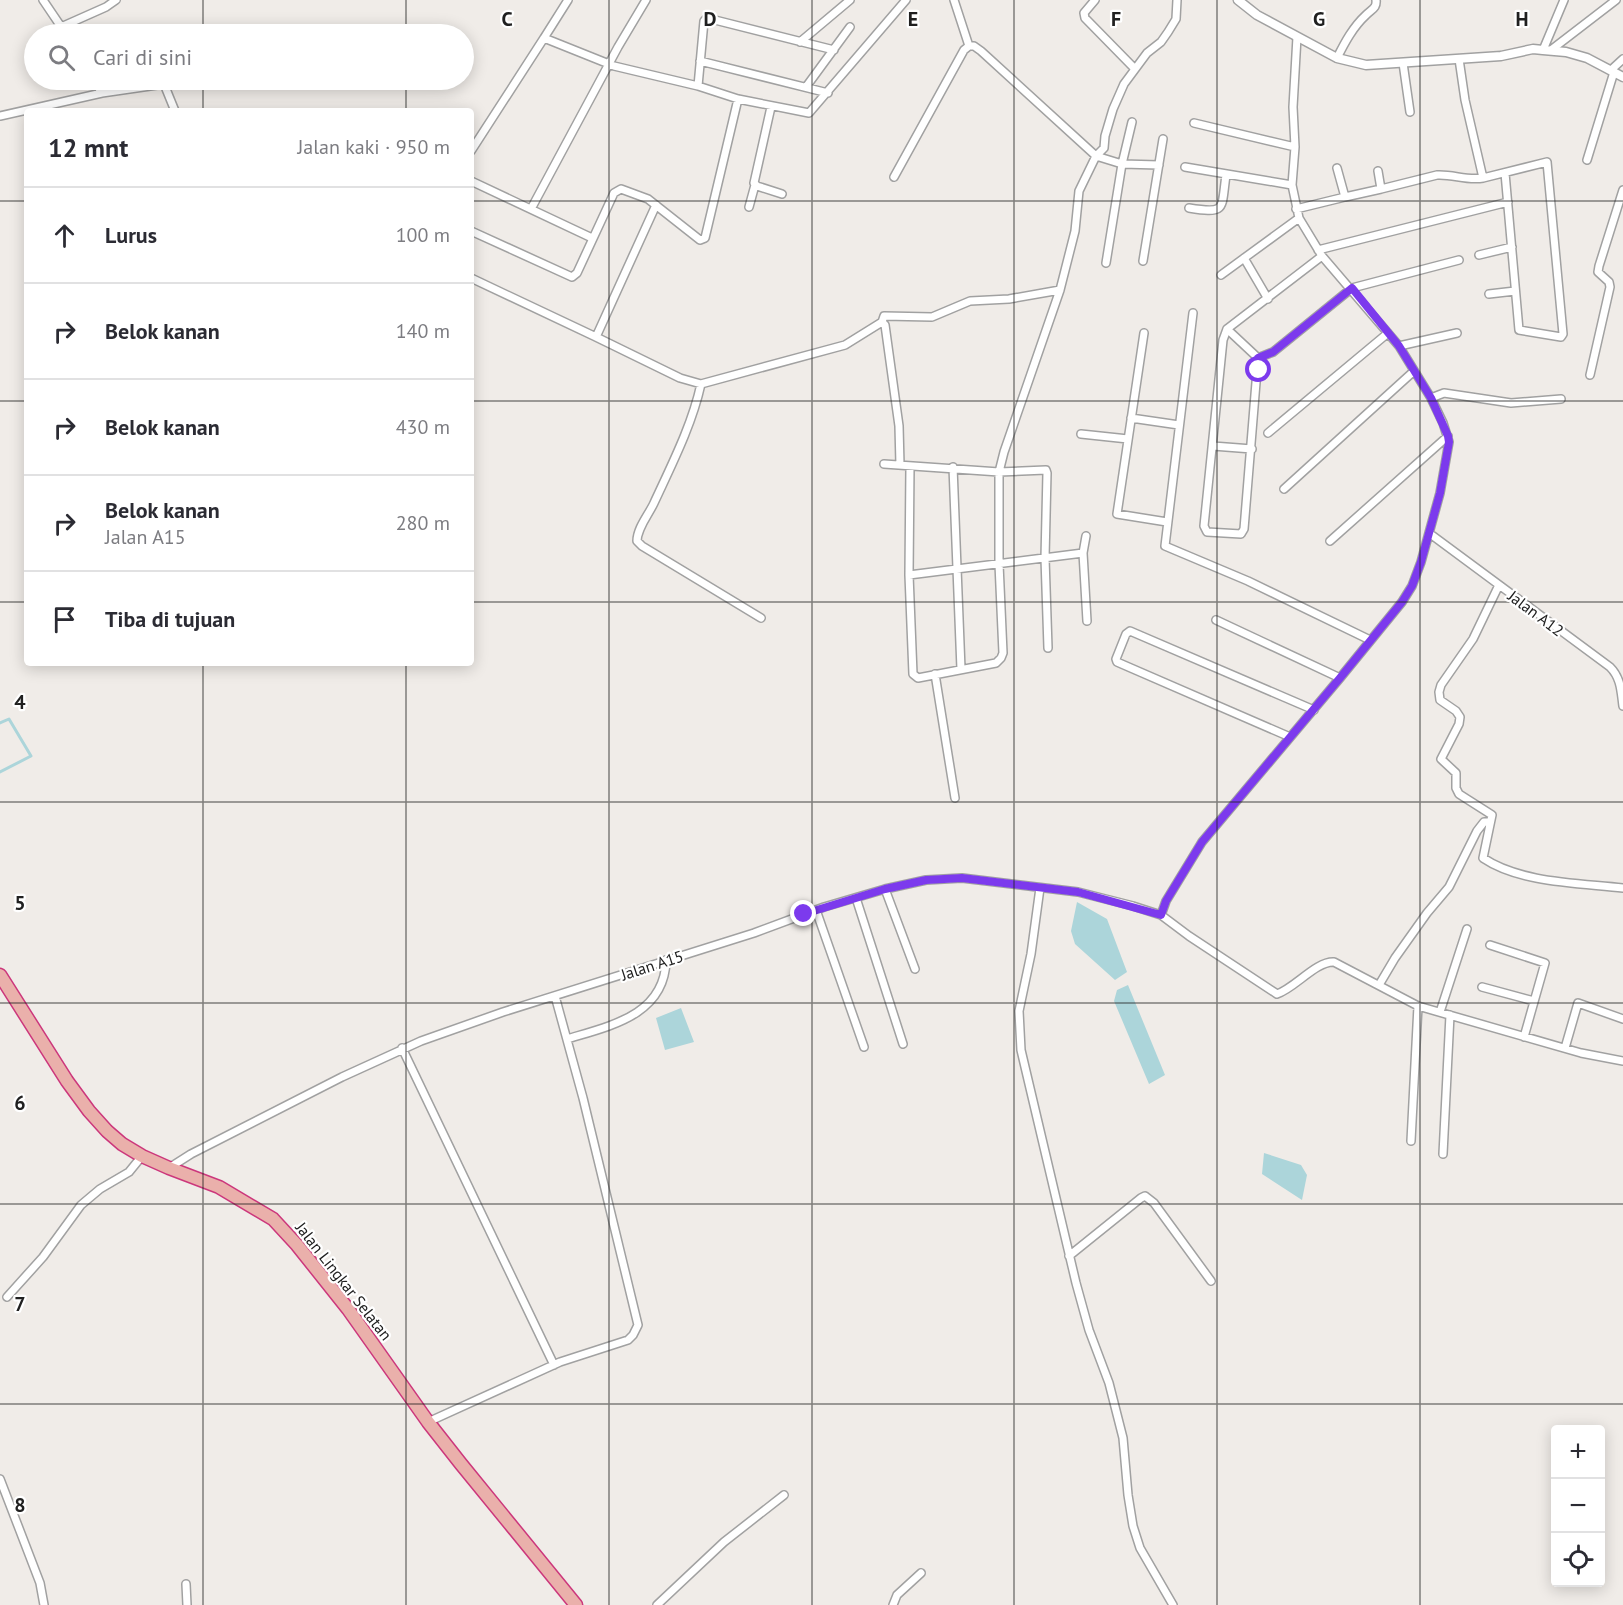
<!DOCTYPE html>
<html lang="id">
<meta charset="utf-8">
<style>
:root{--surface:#fff;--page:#f7f7f7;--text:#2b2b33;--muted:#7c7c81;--line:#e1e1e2}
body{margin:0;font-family:"PT Sans",sans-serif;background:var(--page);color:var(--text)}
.controls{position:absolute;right:18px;bottom:18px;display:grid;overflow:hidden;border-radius:6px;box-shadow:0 3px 15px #0003}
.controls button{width:54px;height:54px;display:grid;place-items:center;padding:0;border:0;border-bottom:2px solid var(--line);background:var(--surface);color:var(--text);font:30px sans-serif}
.stop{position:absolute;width:18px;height:18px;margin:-14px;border:4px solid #7c3aed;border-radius:50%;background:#fff}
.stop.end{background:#7c3aed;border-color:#fff;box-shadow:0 2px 6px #0008}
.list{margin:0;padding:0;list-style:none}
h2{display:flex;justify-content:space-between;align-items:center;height:78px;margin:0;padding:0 24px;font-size:26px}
h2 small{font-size:20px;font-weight:400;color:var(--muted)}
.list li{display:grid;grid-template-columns:39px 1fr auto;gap:18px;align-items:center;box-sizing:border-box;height:96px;padding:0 24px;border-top:2px solid var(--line)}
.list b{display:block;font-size:22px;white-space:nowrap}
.list p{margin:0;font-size:20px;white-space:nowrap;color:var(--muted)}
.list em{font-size:20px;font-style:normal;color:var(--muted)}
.icon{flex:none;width:33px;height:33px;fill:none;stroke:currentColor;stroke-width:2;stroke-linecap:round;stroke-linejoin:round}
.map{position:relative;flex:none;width:1623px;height:1605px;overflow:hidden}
.search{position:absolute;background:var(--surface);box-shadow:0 3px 15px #0003;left:24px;top:24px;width:450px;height:66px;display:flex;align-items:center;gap:15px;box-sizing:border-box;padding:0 21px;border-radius:33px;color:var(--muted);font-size:22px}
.panel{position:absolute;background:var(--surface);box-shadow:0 3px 15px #0003;left:24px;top:108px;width:450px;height:558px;border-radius:6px}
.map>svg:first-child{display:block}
.water{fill:#acd5da}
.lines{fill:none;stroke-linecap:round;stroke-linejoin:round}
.stream{stroke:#acd5da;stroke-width:3}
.minor-casing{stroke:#a1a1a1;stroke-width:10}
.tertiary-casing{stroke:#a1a1a1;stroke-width:11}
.trunk-casing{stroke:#cc377c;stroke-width:15}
.minor{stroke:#fff;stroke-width:7}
.tertiary{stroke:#fff;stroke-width:8}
.trunk{stroke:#eab0ab;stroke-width:12}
.route{stroke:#7c3aed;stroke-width:8}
.grid{fill:none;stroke:#202020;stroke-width:1.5;stroke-opacity:0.55}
.labels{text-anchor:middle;stroke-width:4.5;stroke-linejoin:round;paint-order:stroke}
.street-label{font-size:16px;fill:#202020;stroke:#fff}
.grid-label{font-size:20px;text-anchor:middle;font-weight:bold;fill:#202020;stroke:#fff;stroke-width:4.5;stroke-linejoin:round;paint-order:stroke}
</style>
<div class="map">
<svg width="1623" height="1605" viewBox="0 0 1623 1605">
<rect width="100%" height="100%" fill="#f0ece8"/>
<path class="water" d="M1077 902 1107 919 1127 972 1115 980 1075 944 1071 931Z
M1128 985 1165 1075 1149 1084 1114 1001 1117 990Z
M681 1008 694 1042 665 1050 656 1018Z
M1264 1153 1301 1165 1307 1175 1302 1200 1262 1174Z"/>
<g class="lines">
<path class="stream" d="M0 723 9 719 31 756 0 772"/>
<g class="minor-casing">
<path id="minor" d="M43 0 66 34
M568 0 544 38 614 66 698 86 738 99 809 113 906 0
M954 0 969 46
M1095 0 1084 13 1085 18 1134 68
M61 27 106 7 116 0
M800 42 850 0
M969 46H974L981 51 1096 156 1122 164 1159 165
M1543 50 1564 0
M1551 50 1616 0
M1337 58C1345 42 1353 27 1366 15 1372 9 1377 8 1376 0
M700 61 828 93
M1403 63 1410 112
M1611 70 1623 59
M93 80 102 93
M698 86 704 21 707 18 834 50
M806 87 850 27
M771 107 754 183 757 186 782 194
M0 116 102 93 164 84 175 111
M1194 123 1295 147
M471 151 544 38
M1587 160 1614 72
M1185 167 1292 185
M894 177 964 50 969 46
M1483 178 1547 162 1563 334 1561 337 1519 330 1505 173
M471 181 592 238
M1381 189 1437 175C1453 174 1467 181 1483 178L1465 100 1459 59
M1345 197 1381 189 1378 171
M749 207 755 185
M1189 208C1227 214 1221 210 1226 175
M531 209 618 47 646 0
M1296 209 1345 197 1337 168
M471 231 572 277 577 273 614 193 621 189 648 199 700 240 705 238 738 99
M1318 250 1508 202
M1479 255 1512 247
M1322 256 1227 329 1223 340 1204 526 1207 532 1241 534 1244 529 1258 358 1273 352 1352 288 1459 260
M1244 258 1268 299
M1143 261 1163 139
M1106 263 1122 164 1132 122
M1221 275 1299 218
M471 278 596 337 656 205
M1489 294 1515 291
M1193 313 1165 546 1248 581 1370 640
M1227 329 1258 358
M1144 333 1117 514 1167 522
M596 337 680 378 701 384 845 345 882 322
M1399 346 1457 333
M1590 375 1610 287 1609 282 1598 272 1599 266 1623 190
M701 384C692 425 672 464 654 503 649 514 637 528 637 541L642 546 761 618
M1431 398 1444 393 1511 403 1561 399
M1131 418 1179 425
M1268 433 1388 333
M1081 434 1128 439
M1213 446 1252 449
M884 464 999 472 1046 470 1047 473 1045 558 1048 648
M900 465 899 426 885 325 882 322 884 316 932 317 970 301 1009 299 1060 290
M910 466 909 575 913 674 918 678 996 663 1001 658 1003 653 999 564V472L1004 452 1060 290 1075 231 1079 191 1096 156 1104 148 1105 136 1113 109 1124 84 1147 53 1161 42 1168 32 1176 19 1177 0
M953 467 961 669
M1284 489 1414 371
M1429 533 1610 667C1621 678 1621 691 1623 706
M1086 536 1083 553 1087 621
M1330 541 1448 436
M909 575 1083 553
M1499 585 1473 639 1441 685 1439 692 1440 700 1456 711 1460 717 1459 724 1441 759 1456 773V788L1459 794 1492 815 1483 858C1520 883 1579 883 1623 888
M1216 620 1340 678
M935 674 955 798
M1290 737 1117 662 1116 659 1126 634 1130 631 1314 710
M1040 888 1031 954 1019 1011 1021 1050 1076 1283 1089 1330 1109 1383 1123 1438 1128 1495 1133 1526 1140 1548 1173 1605
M885 889 915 969
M856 898 903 1044
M816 910 864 1047
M1161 915 1166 901 1202 842 1340 678 1402 602 1412 586 1421 562 1440 493 1449 442 1443 423 1431 398 1399 346 1322 256 1299 218 1292 185 1295 147 1293 107 1297 37
M1490 945 1545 963 1524 1037
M1379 985 1395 958 1427 913 1449 887 1477 831 1484 822H1488L1489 824
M1482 987 1534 1001
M1440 1012 1467 929
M567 1039C610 1026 665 1015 666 960
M402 1048 554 1365
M1565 1048 1578 1003 1623 1019
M1411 1141 1418 1006
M1443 1154 1450 1015
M169 1168 191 1154 342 1077 421 1041 503 1012 754 933 824 907 885 889 926 880 962 878 1078 892 1133 906 1161 915 1189 936 1277 994C1295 988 1316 961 1334 962L1418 1006 1581 1053 1623 1061
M1069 1256 1141 1198 1145 1196 1154 1203 1211 1281
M7 1297 43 1257 81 1205 100 1189 129 1172 142 1156
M428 1422 560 1362 628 1340 633 1335 638 1325 583 1098 555 996
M0 1479 40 1583 44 1605
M186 1584 187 1605
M657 1605 724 1542 784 1495
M893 1605 897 1595 921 1573"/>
</g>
<g class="tertiary-casing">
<path id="tertiary" d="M1238 0 1257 15 1337 58 1366 65 1501 56 1533 49 1543 50 1566 52 1587 58 1623 77"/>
</g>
<g class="trunk-casing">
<path id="trunk" d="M0 975 67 1081 89 1111 107 1131 122 1144 142 1156 169 1168 219 1187 273 1219 297 1245 348 1309 428 1422 461 1464 576 1605"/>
</g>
<use href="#minor" class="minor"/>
<use href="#tertiary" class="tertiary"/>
<use href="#trunk" class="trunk"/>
</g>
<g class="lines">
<path class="route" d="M804 914 885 889 926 880 962 878 1078 892 1161 915 1166 901 1202 842 1340 678 1402 602 1412 586 1421 562 1440 493 1449 442 1448 436 1431 398 1399 346 1352 288 1273 352 1258 358 1259 370"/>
</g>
<path class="grid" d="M203 0V34M406 0V34M609 0V1605M812 0V1605M1014 0V1605M1217 0V1605M1420 0V1605M203 80V111M406 80V111M0 201H27M471 201H1623M0 401H27M471 401H1623M0 602H27M471 602H1623M203 663V1605M406 663V1605M0 802H1623M0 1003H1623M0 1204H1623M0 1404H1623"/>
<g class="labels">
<g class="street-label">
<text transform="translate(1536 613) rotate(37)" y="6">Jalan A12</text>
<text transform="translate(652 965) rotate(-18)" y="6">Jalan A15</text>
<text transform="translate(344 1281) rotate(52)" y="6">Jalan Lingkar Selatan</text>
</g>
</g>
<g class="grid-label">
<text x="507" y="26">C</text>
<text x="710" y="26">D</text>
<text x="913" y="26">E</text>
<text x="1116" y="26">F</text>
<text x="1319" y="26">G</text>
<text x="1522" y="26">H</text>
<text x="20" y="709">4</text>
<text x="20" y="910">5</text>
<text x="20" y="1110">6</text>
<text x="20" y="1311">7</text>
<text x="20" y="1512">8</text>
</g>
</svg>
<div class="controls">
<button>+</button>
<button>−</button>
<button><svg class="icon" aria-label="locate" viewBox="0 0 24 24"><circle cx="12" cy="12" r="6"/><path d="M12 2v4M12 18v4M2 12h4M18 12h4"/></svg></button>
</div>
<div class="stop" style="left:1259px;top:370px"></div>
<div class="stop end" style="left:804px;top:914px"></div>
<div class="search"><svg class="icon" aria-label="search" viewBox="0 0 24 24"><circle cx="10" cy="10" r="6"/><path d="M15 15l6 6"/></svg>Cari di sini</div>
<section class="panel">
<h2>12 mnt<small>Jalan kaki · 950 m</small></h2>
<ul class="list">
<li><svg class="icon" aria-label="ahead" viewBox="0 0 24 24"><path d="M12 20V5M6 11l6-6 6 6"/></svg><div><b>Lurus</b></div><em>100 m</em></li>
<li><svg class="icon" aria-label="right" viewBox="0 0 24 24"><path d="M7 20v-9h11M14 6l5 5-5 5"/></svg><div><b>Belok kanan</b></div><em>140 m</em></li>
<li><svg class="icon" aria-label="right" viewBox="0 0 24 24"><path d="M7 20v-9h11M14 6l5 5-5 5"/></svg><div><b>Belok kanan</b></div><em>430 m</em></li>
<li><svg class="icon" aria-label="right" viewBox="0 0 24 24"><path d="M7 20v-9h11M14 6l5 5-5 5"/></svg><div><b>Belok kanan</b><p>Jalan A15</p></div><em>280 m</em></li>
<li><svg class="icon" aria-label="arrive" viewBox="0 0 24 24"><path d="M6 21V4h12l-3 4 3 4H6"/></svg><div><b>Tiba di tujuan</b></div></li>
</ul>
</section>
</div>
